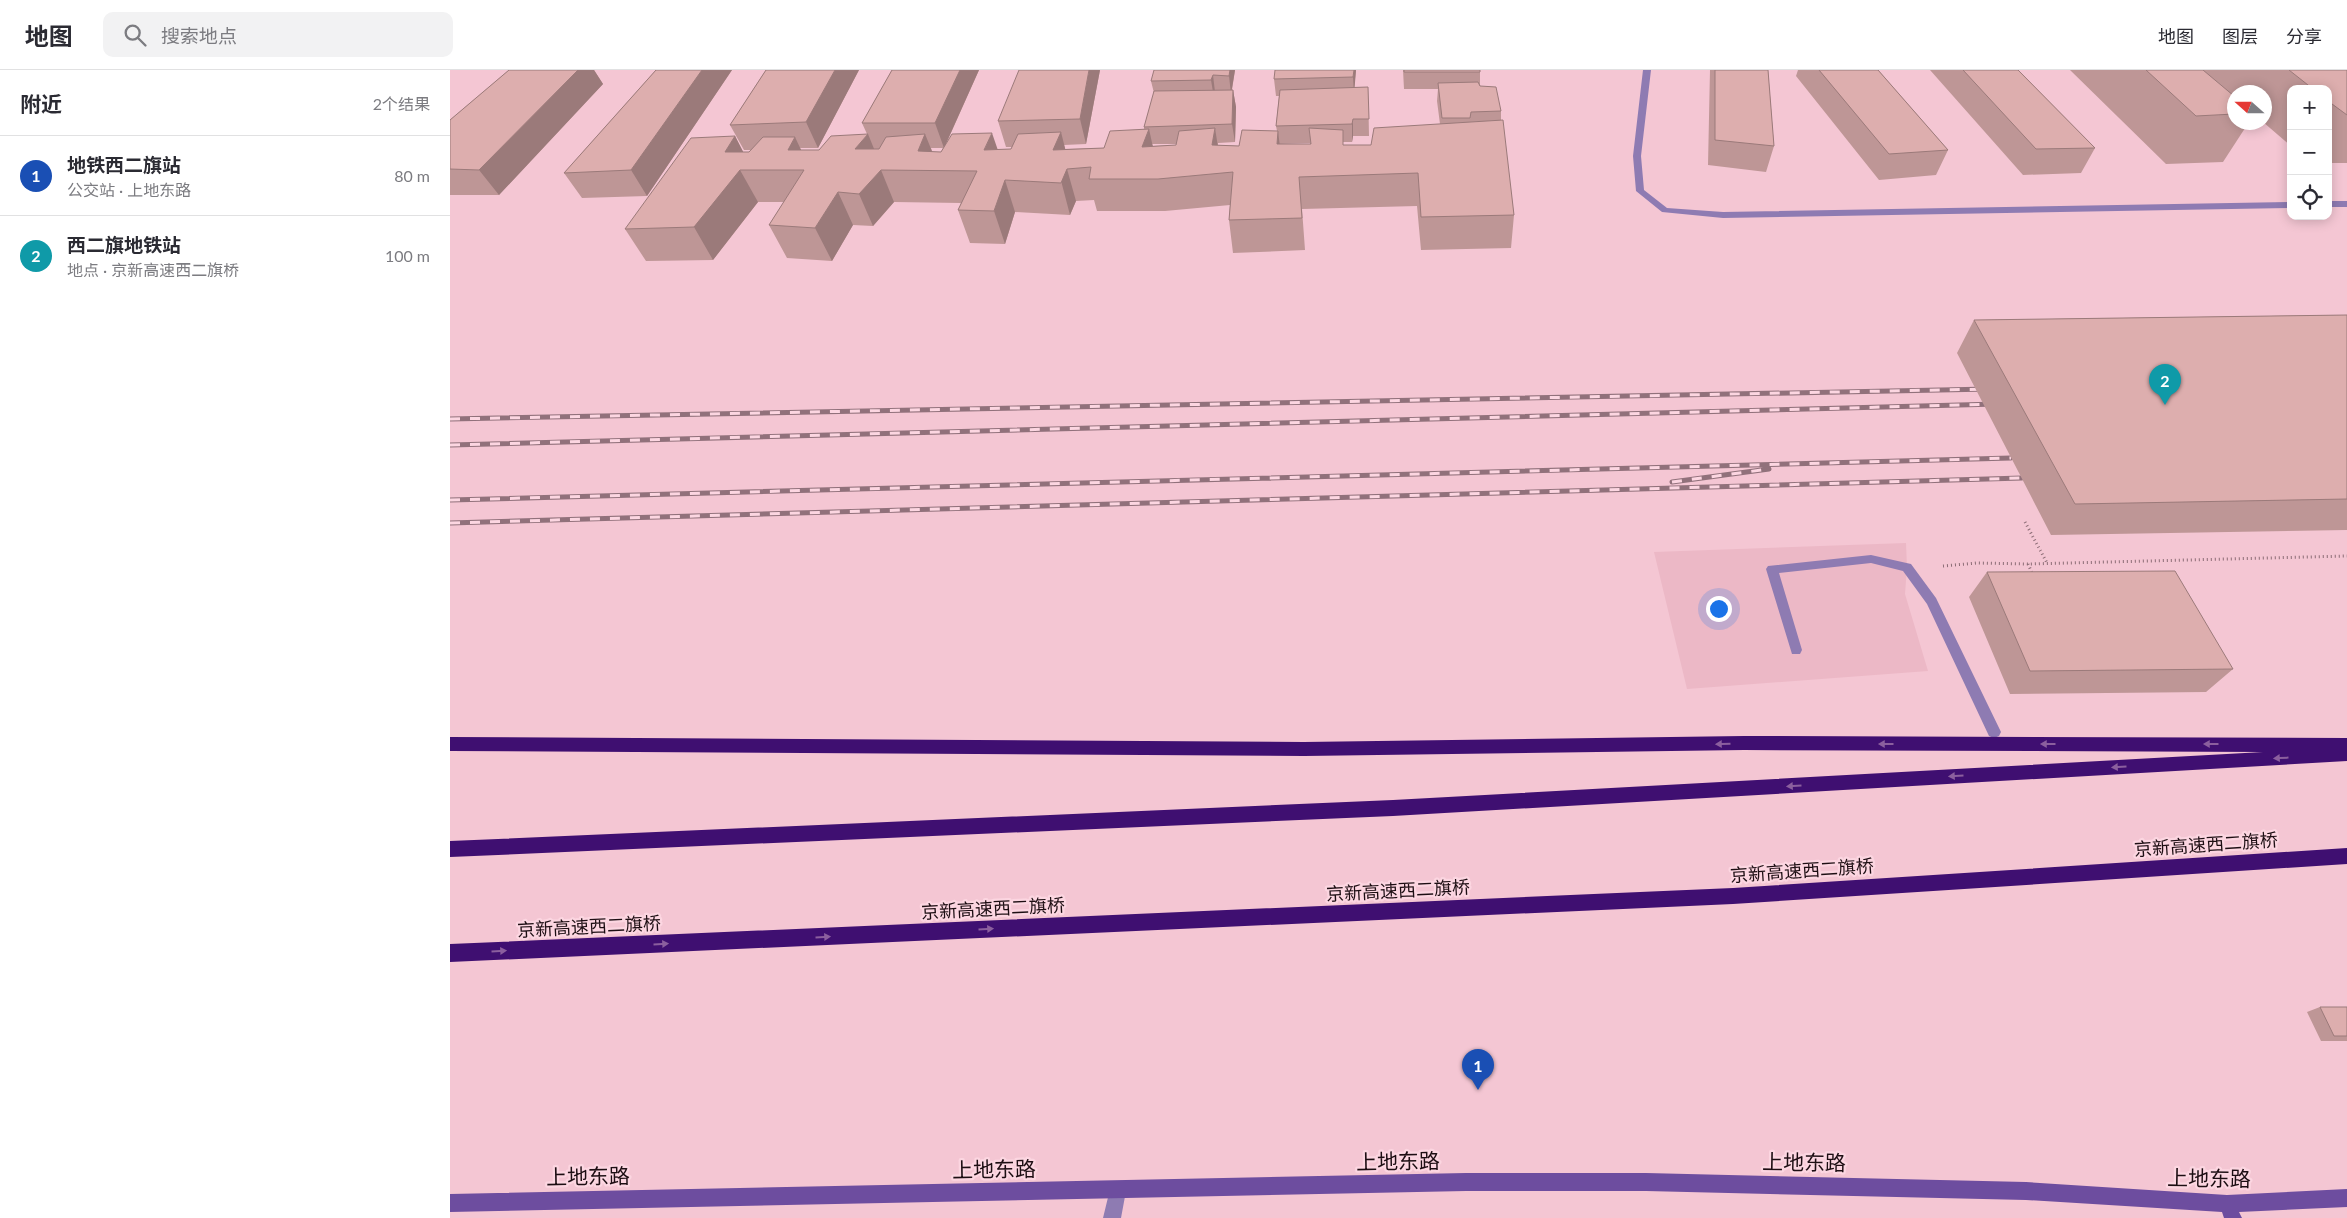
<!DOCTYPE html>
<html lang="zh">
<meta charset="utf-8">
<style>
:root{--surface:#fff;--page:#f2f2f3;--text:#2b2b33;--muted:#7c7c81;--line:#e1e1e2;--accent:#0b8043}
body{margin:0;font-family:Lato,"Noto Sans SC",sans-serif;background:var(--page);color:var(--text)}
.controls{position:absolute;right:15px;top:15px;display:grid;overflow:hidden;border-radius:10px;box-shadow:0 2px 12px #0003}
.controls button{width:45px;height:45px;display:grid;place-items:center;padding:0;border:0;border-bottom:1px solid var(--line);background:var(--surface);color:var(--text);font:25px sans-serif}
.compass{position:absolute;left:1777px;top:15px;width:45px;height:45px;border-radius:50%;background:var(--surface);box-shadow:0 2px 12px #0003;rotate:291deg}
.you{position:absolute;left:1268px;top:538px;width:18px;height:18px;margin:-12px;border:4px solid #fff;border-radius:50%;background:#1a73e8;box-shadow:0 0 0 8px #1a73e833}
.badge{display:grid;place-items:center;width:32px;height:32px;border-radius:50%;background:var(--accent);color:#fff;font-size:16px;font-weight:700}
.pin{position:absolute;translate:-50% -41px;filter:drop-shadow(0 1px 2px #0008)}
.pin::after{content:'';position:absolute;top:26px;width:18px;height:15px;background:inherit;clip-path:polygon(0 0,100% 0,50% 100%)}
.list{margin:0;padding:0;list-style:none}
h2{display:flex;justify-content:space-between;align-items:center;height:65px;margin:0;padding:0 20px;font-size:21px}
h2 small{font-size:16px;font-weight:400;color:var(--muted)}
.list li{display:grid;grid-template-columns:32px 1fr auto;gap:15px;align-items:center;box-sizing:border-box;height:80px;padding:0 20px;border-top:1px solid var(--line)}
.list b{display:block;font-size:19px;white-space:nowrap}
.list p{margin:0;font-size:16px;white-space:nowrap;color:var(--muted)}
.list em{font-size:16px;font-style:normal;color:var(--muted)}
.icon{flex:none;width:28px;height:28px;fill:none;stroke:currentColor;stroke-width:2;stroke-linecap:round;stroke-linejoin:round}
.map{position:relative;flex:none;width:1897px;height:1148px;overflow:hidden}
header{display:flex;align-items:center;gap:30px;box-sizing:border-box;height:70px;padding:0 25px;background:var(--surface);border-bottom:1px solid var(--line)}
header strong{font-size:24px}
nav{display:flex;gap:28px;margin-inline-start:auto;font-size:18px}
.search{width:350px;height:45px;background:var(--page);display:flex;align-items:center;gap:12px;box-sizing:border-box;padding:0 18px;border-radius:10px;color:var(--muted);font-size:19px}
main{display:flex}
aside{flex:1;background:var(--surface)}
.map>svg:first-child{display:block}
.built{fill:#ecb8c6}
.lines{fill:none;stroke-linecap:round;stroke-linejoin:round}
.path{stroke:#8b6c75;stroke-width:3;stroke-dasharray:1 3;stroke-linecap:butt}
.lane{fill:#8e7bb2;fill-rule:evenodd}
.street{fill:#8e7bb2;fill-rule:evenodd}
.secondary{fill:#6d4d9f;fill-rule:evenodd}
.highway{fill:#3f0f71;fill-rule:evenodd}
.rail-casing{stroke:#91717b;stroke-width:5}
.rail{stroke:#fcd6e1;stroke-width:3;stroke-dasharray:10;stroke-linecap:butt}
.wall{fill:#be9696;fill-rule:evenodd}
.shaded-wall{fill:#9b7a7a}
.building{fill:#ddaeae;stroke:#9b7a7a}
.oneway{fill:#8b5f9e}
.labels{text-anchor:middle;stroke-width:4.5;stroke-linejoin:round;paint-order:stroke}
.street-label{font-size:18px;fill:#1d0e13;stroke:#fcd6e1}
.near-street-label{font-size:21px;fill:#1d0e13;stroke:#fcd6e1}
</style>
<header>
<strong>地图</strong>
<div class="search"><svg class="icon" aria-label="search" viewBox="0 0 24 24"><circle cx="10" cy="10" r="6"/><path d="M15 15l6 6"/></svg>搜索地点</div>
<nav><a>地图</a><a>图层</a><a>分享</a></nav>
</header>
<main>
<aside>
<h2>附近<small>2个结果</small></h2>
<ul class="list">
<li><span class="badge" style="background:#1a4fb4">1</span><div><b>地铁西二旗站</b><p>公交站 · 上地东路</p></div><em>80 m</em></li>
<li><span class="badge" style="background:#0f9aa8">2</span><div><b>西二旗地铁站</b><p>地点 · 京新高速西二旗桥</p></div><em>100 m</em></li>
</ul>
</aside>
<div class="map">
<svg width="1897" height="1148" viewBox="0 0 1897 1148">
<rect width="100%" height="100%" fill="#f4c6d3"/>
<path class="built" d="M1456 473 1457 497 1455 524 1478 601 1237 619 1204 482Z"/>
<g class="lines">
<path class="path" d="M1575 452 1597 493
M1578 494 1583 505
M1493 496 1527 493 1578 494 1897 486"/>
<path class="lane" d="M1421 485 1461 494 1486 528 1551 662 1549 666 1544 668 1539 666 1477 534 1453 501 1421 493 1329 503 1352 580 1350 584H1342L1316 499 1318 496Z
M667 1112 673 1115 676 1121 671 1148H653L661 1115Z"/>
<path class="street" d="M1193 0H1201L1191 86 1194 120 1217 138 1273 142 1841 132V138L1273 148 1212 142 1186 121 1183 86Z
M1878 131H1897V137H1878Z"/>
<path class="secondary" d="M1016 1103H1196L1576 1112 1777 1125 1897 1119V1137L1789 1142 1792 1148H1774L1772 1142 1576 1130 1196 1121H1016L0 1142V1124Z"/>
<path class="highway" d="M1294 666 1897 668V691L943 746 0 787V771L943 730 1813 682 1294 680 854 686 0 681V667L854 672Z
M1897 778V794L1283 834 0 892V874L1283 818Z"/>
<g class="rail-casing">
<path id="rail" d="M0 349 1540 319
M0 375 1547 334
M1222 412 1319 399
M0 430 1561 388
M0 453 1572 408"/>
</g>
<use href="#rail" class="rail"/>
</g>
<path class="wall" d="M59 0H144L153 14 49 125H0V50Z
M206 0H282L197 126 132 128 114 103Z
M316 0H409L368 78H350L351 80H369L417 64 412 53 442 0H529L496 74 548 80 561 79 563 77H556L548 51 650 0 636 74 614 75 615 79 654 78 694 59V57L704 23 701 11 785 0 782 20H783L786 37 785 72 768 73V75L789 76 827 61 826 56 829 26H826L824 9 906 0 904 18 918 17 919 66H903L902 72H893V75H921L990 54 987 31 988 19H954L953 0H1030V16L1051 41V50L1064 145 1061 178 971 180 967 136 852 139 855 180 783 183 779 150 780 135 715 141H647L644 130 626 131 620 145 565 142 555 174 520 173 508 140 511 133 444 132 423 156 403 155 382 191 337 188 319 155 334 132H308L263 190 196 191 175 159 285 66 293 82H299L301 80H294L280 55ZM860 73V74H830ZM702 74H726V75L703 76ZM481 78H493L491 82H482Z
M1260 0H1318L1324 76 1316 102 1258 95Z
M1348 0H1428L1498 80 1486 105 1429 110 1346 6Z
M1480 0H1568L1645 78 1631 103 1573 105Z
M1620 0H1897V93H1878V19H1841V76L1813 52H1814V22H1784V52H1799L1773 92 1716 94Z
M1897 245V460L1601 465 1507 283 1524 250Z
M1537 502 1783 599 1756 622 1560 624 1519 527Z
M1870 937H1897V971H1871L1857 942Z"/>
<path class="shaded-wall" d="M128 0H144L153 14 49 125 29 100Z
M252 0H282L197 126 181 100Z
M385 0H409L368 78 356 52Z
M510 0H529L494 78 485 53Z
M639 0H650L636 74 630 49Z
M780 0H785L781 24 779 6Z
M904 0H906L904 25 903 7Z
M763 5 765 22 764 28 761 10Z
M783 20 786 37 785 72 782 54Z
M903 49V66L902 72V54Z
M765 58 770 90 762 75Z
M699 59 706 91 692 77Z
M828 61 832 93 827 74Z
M611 62 619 94 617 99 626 131 620 145 603 80Z
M542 63 553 95 534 80Z
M418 64 431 96 405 79Z
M475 64 488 96 468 81Z
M285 66 302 99 290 100 308 132 263 190 244 157 275 82Z
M345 67 360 99 354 100 338 80Z
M431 100 444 132 423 156 409 124Z
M555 110 565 142 555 174 544 141Z
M388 122 403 155 382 191 365 158Z"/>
<path class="building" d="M59 0H128L29 100 0 99V50Z
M206 0H252L181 100 114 103Z
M316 0H385L356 52 280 55Z
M442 0H510L485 53H412Z
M569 0H639L630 49 548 51Z
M704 0H780L779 6 763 5 761 10 701 11Z
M825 0H904L903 7 824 9Z
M954 0H1030V2H954Z
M1265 0H1318L1324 76 1265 70Z
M1369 0H1428L1498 80 1439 84Z
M1513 0H1568L1645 78 1586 79Z
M1696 0H1753L1784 26V44L1746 46Z
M1839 0H1897V45L1878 31V19H1863Z
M1028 12 1030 16 1046 17 1051 41 1021 42 1020 48H992L988 13Z
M918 17 919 49H903L902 54 826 56 830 20Z
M783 20 782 54 694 57 704 21Z
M1053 50 1064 145 971 147 968 103 849 107 852 148 779 150 783 102 708 109H639L641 97 617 99 611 113 555 110 544 141 508 140 527 101 431 100 409 124 388 122 365 158 319 155 354 100H290L244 157 175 159 241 68 285 66 275 82H299L313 67H345L338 80H369L381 66 418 64 405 79H429L436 67 475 64 468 81 491 82 502 64 542 63 534 80 561 79 568 64 611 62 603 80 654 78 660 61 699 59 692 77 726 75 729 61 765 58 762 75 789 76 792 60 828 61 827 74H861L859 58 893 60V75H921L924 58Z
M1897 245V429L1625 434 1524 250Z
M1725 501 1783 599 1580 601 1537 502Z
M1870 937H1897V966H1884Z"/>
<defs><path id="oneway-solid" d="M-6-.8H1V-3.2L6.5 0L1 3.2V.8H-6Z" transform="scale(1.25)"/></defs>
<g class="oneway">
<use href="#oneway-solid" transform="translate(1273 674) rotate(179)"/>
<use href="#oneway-solid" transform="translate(1436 674) rotate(-180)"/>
<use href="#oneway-solid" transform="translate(1598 674) rotate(-180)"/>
<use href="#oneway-solid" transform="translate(1761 674) rotate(-180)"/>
<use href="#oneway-solid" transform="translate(1831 688) rotate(177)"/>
<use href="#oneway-solid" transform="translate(1669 697) rotate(177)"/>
<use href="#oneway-solid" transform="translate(1506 706) rotate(177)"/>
<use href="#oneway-solid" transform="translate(1344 716) rotate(177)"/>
<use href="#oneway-solid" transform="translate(536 859) rotate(-3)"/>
<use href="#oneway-solid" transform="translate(373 867) rotate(-3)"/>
<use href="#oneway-solid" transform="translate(211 874) rotate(-3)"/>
<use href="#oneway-solid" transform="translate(49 881) rotate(-3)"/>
</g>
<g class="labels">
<g class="street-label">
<text transform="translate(1756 775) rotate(-4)" y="6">京新高速西二旗桥</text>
<text transform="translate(1352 801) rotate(-4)" y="6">京新高速西二旗桥</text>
<text transform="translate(948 821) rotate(-3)" y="6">京新高速西二旗桥</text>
<text transform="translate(543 839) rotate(-3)" y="6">京新高速西二旗桥</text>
<text transform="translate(139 857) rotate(-3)" y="6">京新高速西二旗桥</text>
</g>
<g class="near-street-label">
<text transform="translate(948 1092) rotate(-1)" y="7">上地东路</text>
<text transform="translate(1354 1093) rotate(1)" y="7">上地东路</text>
<text transform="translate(544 1100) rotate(-1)" y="7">上地东路</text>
<text transform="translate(138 1107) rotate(-1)" y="7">上地东路</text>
<text transform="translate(1759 1109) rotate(1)" y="7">上地东路</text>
</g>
</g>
</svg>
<div class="controls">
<button>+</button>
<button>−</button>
<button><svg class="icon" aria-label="locate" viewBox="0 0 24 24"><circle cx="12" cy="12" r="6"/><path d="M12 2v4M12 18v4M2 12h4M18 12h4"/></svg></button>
</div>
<svg class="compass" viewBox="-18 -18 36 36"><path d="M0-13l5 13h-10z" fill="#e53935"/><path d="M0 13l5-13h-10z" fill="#7c7c81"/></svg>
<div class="you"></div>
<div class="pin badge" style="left:1028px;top:1020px;background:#1a4fb4">1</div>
<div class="pin badge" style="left:1715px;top:335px;background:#0f9aa8">2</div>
</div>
</main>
